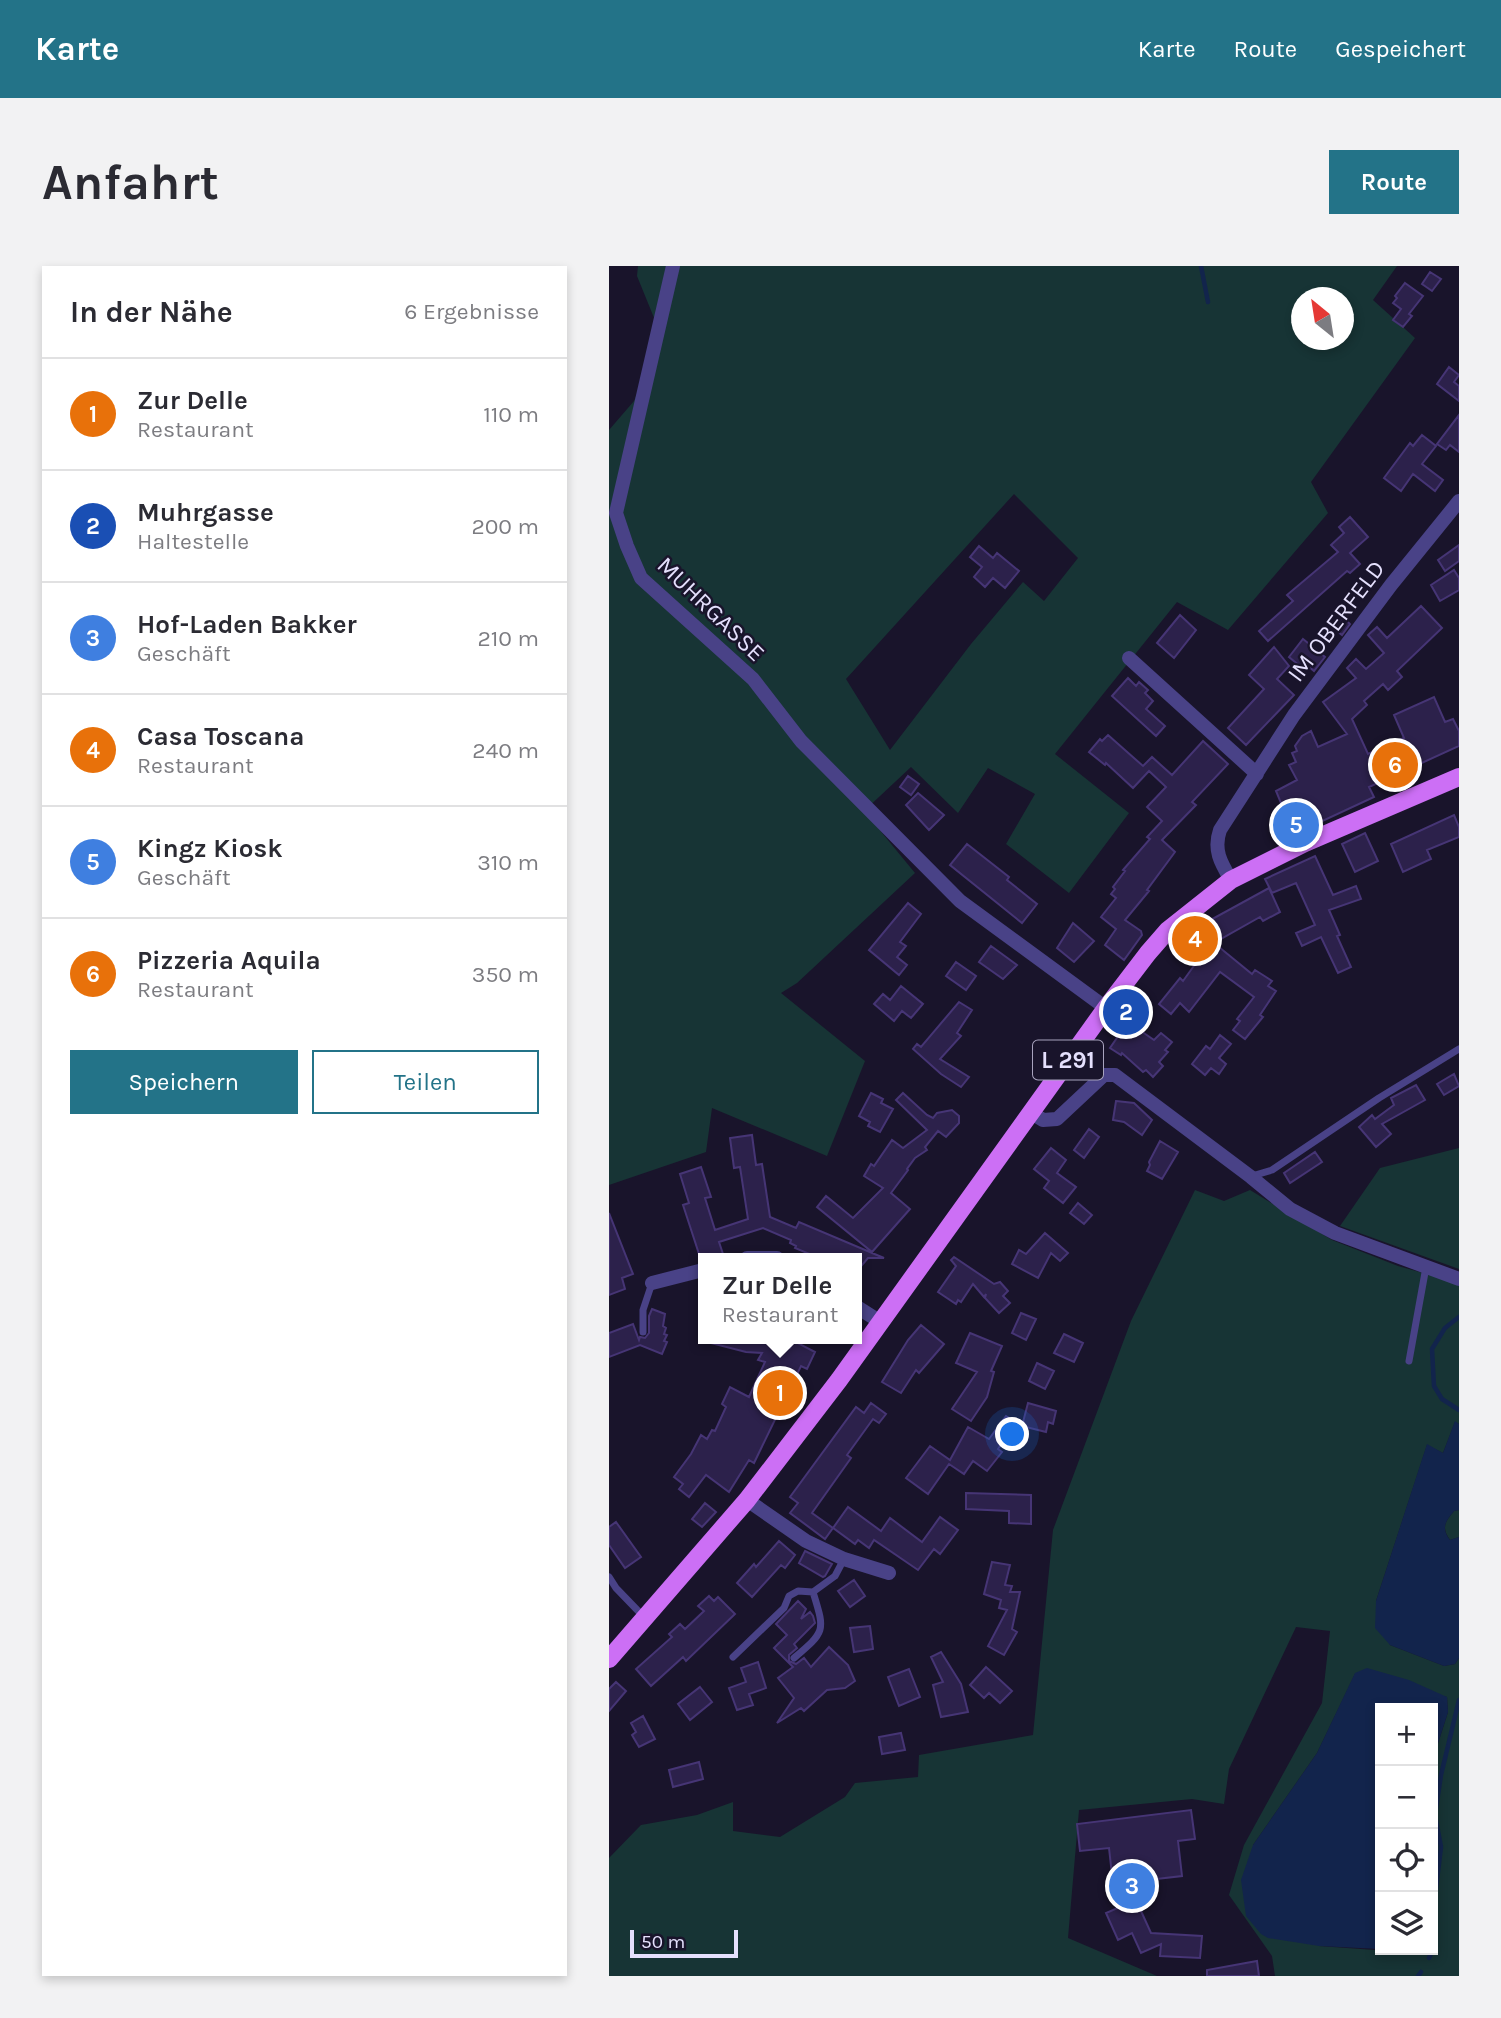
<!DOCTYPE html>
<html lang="de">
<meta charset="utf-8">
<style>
:root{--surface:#fff;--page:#f2f2f3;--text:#2b2b33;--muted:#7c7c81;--line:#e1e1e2;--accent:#237388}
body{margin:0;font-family:Karla,sans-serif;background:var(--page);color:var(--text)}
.controls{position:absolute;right:21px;bottom:21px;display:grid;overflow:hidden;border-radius:0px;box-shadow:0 4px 10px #0003}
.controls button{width:63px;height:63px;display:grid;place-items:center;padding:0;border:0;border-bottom:2px solid var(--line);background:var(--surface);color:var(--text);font:35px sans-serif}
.compass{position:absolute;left:682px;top:21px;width:63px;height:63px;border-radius:50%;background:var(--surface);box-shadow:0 4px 10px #0003;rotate:330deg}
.scale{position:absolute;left:21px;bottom:18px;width:108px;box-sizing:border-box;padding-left:7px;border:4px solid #e5e0fd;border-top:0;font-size:19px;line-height:24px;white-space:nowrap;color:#e5e0fd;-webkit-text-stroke:5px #19142b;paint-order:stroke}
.you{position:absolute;left:404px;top:1169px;width:24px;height:24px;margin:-18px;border:5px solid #fff;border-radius:50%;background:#1a73e8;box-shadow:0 0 0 10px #1a73e833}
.badge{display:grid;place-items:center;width:46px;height:46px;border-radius:50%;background:var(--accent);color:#fff;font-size:23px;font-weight:700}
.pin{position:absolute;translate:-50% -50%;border:4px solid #fff;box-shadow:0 2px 7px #0006}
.popup{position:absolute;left:89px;top:987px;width:164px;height:91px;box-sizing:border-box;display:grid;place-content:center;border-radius:0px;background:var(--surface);filter:drop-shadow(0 2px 5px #0005);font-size:23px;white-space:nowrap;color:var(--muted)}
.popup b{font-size:26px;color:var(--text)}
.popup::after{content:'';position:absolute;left:50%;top:100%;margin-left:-14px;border:14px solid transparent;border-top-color:var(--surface)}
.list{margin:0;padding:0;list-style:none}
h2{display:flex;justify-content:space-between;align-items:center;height:91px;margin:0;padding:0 28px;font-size:30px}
h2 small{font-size:23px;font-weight:400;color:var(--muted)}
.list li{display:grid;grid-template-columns:46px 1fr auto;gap:21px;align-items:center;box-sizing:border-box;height:112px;padding:0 28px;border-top:2px solid var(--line)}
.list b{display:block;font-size:26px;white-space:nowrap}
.list p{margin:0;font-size:23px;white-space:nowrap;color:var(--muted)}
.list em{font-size:23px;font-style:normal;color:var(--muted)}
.actions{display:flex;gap:14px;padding:21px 28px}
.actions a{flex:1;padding:16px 0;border:2px solid var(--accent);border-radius:0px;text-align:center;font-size:24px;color:var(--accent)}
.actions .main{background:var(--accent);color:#fff}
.icon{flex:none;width:38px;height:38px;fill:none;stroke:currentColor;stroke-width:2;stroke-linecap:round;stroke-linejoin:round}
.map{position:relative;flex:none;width:850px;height:1710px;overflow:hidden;border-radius:0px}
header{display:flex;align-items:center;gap:42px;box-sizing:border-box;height:98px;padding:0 35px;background:var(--accent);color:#fff}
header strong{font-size:33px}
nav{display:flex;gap:38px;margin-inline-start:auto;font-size:24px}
.intro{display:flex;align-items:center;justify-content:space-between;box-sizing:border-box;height:168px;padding:0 42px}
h1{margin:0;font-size:49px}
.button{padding:18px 32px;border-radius:0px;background:var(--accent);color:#fff;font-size:24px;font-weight:700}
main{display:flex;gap:42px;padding:0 42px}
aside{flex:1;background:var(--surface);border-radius:0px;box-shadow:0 4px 10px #0003}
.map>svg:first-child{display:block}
.green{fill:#173435;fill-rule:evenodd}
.water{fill:#12244c}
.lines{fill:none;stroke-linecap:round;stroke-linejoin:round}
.stream{stroke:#12244c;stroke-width:4.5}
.building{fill:#2c214b;stroke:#463575;stroke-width:2}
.service{stroke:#494287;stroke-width:7}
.minor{stroke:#494287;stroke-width:14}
.primary{stroke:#cc6ff5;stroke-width:18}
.labels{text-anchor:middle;stroke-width:5;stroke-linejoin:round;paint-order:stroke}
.shield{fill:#19142b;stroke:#a8a3be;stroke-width:2}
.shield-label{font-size:23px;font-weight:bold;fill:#e5e0fd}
.street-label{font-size:24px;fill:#e5e0fd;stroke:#19142b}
</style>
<header>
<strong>Karte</strong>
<nav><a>Karte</a><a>Route</a><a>Gespeichert</a></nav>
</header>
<div class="intro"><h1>Anfahrt</h1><a class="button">Route</a></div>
<main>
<aside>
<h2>In der Nähe<small>6 Ergebnisse</small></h2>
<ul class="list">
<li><span class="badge" style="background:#e8710a">1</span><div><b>Zur Delle</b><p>Restaurant</p></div><em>110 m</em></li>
<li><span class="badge" style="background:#1a4fb4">2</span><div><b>Muhrgasse</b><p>Haltestelle</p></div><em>200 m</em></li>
<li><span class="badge" style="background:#3f7fe0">3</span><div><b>Hof-Laden Bakker</b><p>Geschäft</p></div><em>210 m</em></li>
<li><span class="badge" style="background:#e8710a">4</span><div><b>Casa Toscana</b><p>Restaurant</p></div><em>240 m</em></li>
<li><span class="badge" style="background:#3f7fe0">5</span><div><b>Kingz Kiosk</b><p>Geschäft</p></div><em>310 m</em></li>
<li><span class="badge" style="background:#e8710a">6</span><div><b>Pizzeria Aquila</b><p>Restaurant</p></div><em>350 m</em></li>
</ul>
<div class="actions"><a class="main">Speichern</a><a>Teilen</a></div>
</aside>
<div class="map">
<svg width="850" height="1710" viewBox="0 0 850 1710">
<rect width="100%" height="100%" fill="#19142b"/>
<path class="green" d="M29 0H788L764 34 806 72 702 216 719 247 619 364 568 336 446 488 520 547 460 627 397 578 426 528 379 502 349 547 302 501 255 545 306 607 188 717 172 727 256 795 218 890 103 842 97 886 0 919V164L25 135 52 69 28 10ZM692 32H734V74H692ZM405 228 469 292 435 335 414 316 362 378 281 484 237 413Z
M850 882V1003L731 960 771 902Z
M586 924 615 935 641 924 723 974 789 1000 850 1017V1158L846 1156 834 1187 818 1179 767 1335 781 1379 835 1400 846 1398 850 1392V1710H666L663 1690 620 1629 635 1579 713 1437 721 1365 687 1361 620 1503 615 1538 583 1533 470 1544 459 1672 548 1710H0V1592L32 1559 88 1549 124 1536V1565L171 1571 236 1531 246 1517 309 1511 310 1489 424 1469 444 1264 522 1055ZM746 1408 838 1431 839 1446 824 1493V1684H766L710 1680 644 1579 708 1487Z
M850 1244V1271L841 1274C832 1261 836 1256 845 1245Z"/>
<path class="water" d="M846 1155 850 1158V1244L845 1245C836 1256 832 1262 841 1274L850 1271V1392L846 1398 835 1400 781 1379 766 1362 767 1335 818 1178 834 1187Z
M758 1402 800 1414 838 1431 839 1446 824 1493V1442H771V1683L710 1680 659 1672 652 1668 637 1650 632 1614 644 1579 708 1487 746 1407Z"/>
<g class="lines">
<path class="stream" d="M592 0 599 36
M850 1051 836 1062 823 1083 825 1120 833 1133 850 1144
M820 1692 826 1678 825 1639 832 1581 826 1549 832 1509 850 1434
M809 1710 812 1706"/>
</g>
<path class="building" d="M821 6 832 13 823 25 813 18Z
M796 17 814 30 800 48 803 50 794 61 784 54 792 43 784 37 788 32 786 30Z
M840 101 850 109 845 116 850 120V135L828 118Z
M850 149V186L841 179 837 184 828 178Z
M813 169 827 180 813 198 834 214 826 225 804 208 792 225 775 212 801 177 804 180Z
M741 251 759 271 741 287 751 298 741 307 738 305 659 375 650 365 684 335 678 329 729 286 722 279 735 267 730 261Z
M850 279V295L836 305 829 294Z
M370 280 384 292 388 287 410 305 396 322 384 312 376 321 365 311 373 301 361 291Z
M845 304 850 312V324L831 335 822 319Z
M812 340 833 362 788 405 793 411 779 424 774 418 755 435 758 439 743 453 759 488 795 472 785 449 825 431 836 456 844 453 850 465V480L760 521 765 531 677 572 670 559 679 554 667 525 688 514 680 499 687 496 683 487 688 485 686 480 693 470 702 465 709 481 738 468 714 436 747 412 738 402 747 393 757 403 775 387 759 369 768 361 778 372Z
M571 349 587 364 565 392 548 377Z
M732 349 741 358 733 369 723 361Z
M694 373 716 391 705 405 700 401 697 405 680 391Z
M665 381 680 400 668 413 685 429 637 479 619 462 655 423 640 409Z
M519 412 527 420 530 416 539 424 536 427 544 435 537 443 556 460 547 470 503 430Z
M499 469 534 500 543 491 563 509 594 475 619 498 583 536 587 539 553 574 566 586 538 624 540 625 516 654 532 665 533 669 515 694 496 679 507 663 492 651 507 632 502 628 506 623 504 621 516 605 514 604 541 573 538 571 553 555 538 541 557 521 540 505 524 522 497 497 496 499 480 486 491 473 493 475Z
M299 510 310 518 302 529 291 521Z
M309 527 335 549 320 564 297 539Z
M845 549 850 561V571L818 584 822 593 794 606 782 578Z
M756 567 769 595 746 606 733 578Z
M358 578 400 611 398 614 428 638 413 657 341 599Z
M706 590 724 629 747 620 752 633 720 644 731 669 728 670 742 701 729 707 712 671 693 680 687 667 706 659 687 617 663 627 656 613Z
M660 622 671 646 654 655 651 651 605 677 643 708 646 704 657 711 663 715 659 720 667 725 651 749 654 751 636 773 624 764 631 755 628 753 645 731 611 706 580 746 571 737 562 748 550 738 571 712 574 715 592 690 574 674 585 660 587 662Z
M299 637 312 648 291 676 297 680 288 691 298 699 290 709 260 684Z
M464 657 485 675 465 696 448 682Z
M382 680 408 699 394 713 370 696Z
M347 696 367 710 357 724 337 710Z
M292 720 314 738 302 752 293 745 285 755 265 738 274 728 281 734Z
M350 736 363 744 348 767 352 770 331 793 360 811 352 821 332 808 304 783 308 778 312 781Z
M519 756 545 774 552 767 563 776 556 784 559 786 550 796 554 800 544 811 537 804 534 806 513 787 512 789 501 782Z
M611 769 622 778 610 792 617 798 610 808 602 802 596 809 583 798 597 780 601 783Z
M845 808 850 820 835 829 828 818Z
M807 819 816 834 773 858 782 868 767 881 750 861 763 849 766 853 785 839 782 832Z
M262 827 274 833 272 837 284 843 271 866 259 860 261 856 250 850Z
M294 827 318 849 324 852 328 847 343 844 350 850V857L337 871 329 865 316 881 318 884 306 892 298 903 299 904 282 927 301 943 263 986 208 941 217 930 244 952 274 922 255 910 262 898 265 900 283 874 294 882 318 864 287 834Z
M507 835 525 837 543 854 533 869 515 856 504 854Z
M480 863 490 871 475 892 465 884Z
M143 869 147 899 153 898 161 951 187 962 190 956 275 992H259L248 1005V992H210L186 982 187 980 181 977 182 974 154 962 110 976 114 988 102 991 100 988 91 991 74 939 80 937 71 908 92 901 102 931 96 932 106 964 139 953 131 901 125 902 121 872Z
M551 875 569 886 553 913 538 905 541 899 540 896Z
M442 882 457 894 448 907 467 921 454 937 435 922 440 915 425 903Z
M706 886 713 896 681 917 675 907Z
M469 937 483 949 475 958 461 947Z
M0 947 24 1008 13 1012 16 1023 0 1029Z
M436 967 459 987 451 995 442 987 429 1012 403 998 410 984 417 988Z
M345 991 385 1018 391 1016 399 1025 394 1030 401 1037 390 1047 376 1032 377 1028 375 1031 364 1018 352 1036 349 1034 347 1038 329 1026 347 1000 342 994Z
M43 1043 56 1048 54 1060 57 1062 55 1068 58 1069 55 1075 58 1076 53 1088 31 1079 0 1091V1067L24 1058 30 1074 31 1071 36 1072 40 1067V1050Z
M412 1047 427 1053 417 1074 403 1067Z
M312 1059 335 1078 310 1107 307 1104 292 1127 273 1116 299 1074Z
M361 1067 393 1080 382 1105 385 1106 378 1131 362 1155 343 1143 368 1106 347 1097Z
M455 1068 474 1077 465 1096 445 1087Z
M103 1073 161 1075 181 1082 185 1075 206 1086 198 1103 192 1100 145 1197 140 1194 120 1226 97 1209 80 1231 70 1223 74 1218 65 1211 82 1188 92 1169 98 1173 103 1164 106 1165 117 1141 113 1138 121 1121 140 1131 156 1096 149 1094 153 1087 137 1086 102 1077Z
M428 1097 445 1105 436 1123 420 1115Z
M262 1137 277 1148 270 1157 264 1153 238 1189 242 1192 203 1247 224 1262 239 1241 272 1265 281 1252 313 1276 331 1251 349 1264 331 1288 325 1283 309 1304 265 1274 260 1282 249 1274 246 1278 224 1262 216 1273 181 1247 189 1237 181 1231 247 1141 255 1147Z
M419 1137 447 1145 444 1158 439 1156 437 1166 413 1160Z
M397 1150 408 1157 389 1183 393 1186 378 1205 364 1195 355 1208 340 1198 319 1228 297 1212 321 1180 341 1194 359 1161 380 1173Z
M357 1227 422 1229V1258L400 1257V1245L357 1243Z
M96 1237 107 1246 93 1261 83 1253Z
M7 1256 32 1291 16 1302 0 1279V1261Z
M170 1275 186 1289 176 1302 172 1299 143 1331 128 1317 145 1298 147 1301Z
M196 1285 223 1298 216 1310 214 1311 190 1297Z
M383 1296 401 1299 396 1319 403 1320 401 1326H411L403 1363 408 1366 395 1389 379 1380 398 1344 390 1342 392 1334 375 1328Z
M245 1314 256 1330 241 1341 229 1325Z
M100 1330 105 1335 109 1331 126 1348 77 1395 74 1391 42 1420 27 1403 63 1371 60 1368 71 1358 76 1363 95 1345 89 1340Z
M189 1335 197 1343 192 1353 201 1346 204 1350 206 1357 185 1378 188 1382 180 1389V1395L187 1398 195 1392 202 1401 220 1381 239 1399 246 1415 236 1422 218 1424 195 1445 192 1442 168 1457 185 1432 169 1412 184 1401 165 1382 178 1369 167 1358Z
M261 1360 264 1383 245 1386 241 1362Z
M332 1386 352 1418 359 1446 332 1451 324 1419 334 1416 322 1391Z
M149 1396 157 1422 140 1428 144 1439 128 1444 120 1422 137 1416 132 1402Z
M377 1401 403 1425 391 1437 380 1427 375 1432 361 1419Z
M300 1403 311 1431 290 1440 279 1411Z
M7 1416 17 1425 0 1445V1423Z
M91 1421 103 1436 81 1454 69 1438Z
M34 1450 46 1473 30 1481 23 1469 27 1466 22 1457Z
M292 1467 296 1484 273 1488 270 1471Z
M90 1496 94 1513 64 1521 60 1504Z
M582 1544 586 1573 569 1575 573 1610 504 1618 500 1582 471 1585 468 1558Z
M527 1634 542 1667 593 1670 591 1692 551 1690 552 1678 532 1687 523 1667 509 1674 497 1647Z
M648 1695 650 1710H598V1704Z"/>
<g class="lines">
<path class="service" d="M643 910 663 904 770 832 850 783
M34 1066V1044L43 1017
M800 1095 817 1001
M0 1311 7 1322 34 1350
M124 1391 175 1342 180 1330 189 1325 204 1326 226 1310 235 1293
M185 1392C217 1365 216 1365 204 1326"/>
<path class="minor" d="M64 0 7 247 18 280 32 312 144 413 192 475 351 635 497 742
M520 392 648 508
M622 614C612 597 604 584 611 564L685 449 782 319 850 235
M421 846 434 854 448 853 495 809H506L642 911 681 943 726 967 850 1013
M138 992H168
M43 1017 94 1004
M248 1041 270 1055
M138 1234 197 1275 235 1293 280 1307"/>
<path class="primary" d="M0 1393 138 1234 230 1114 497 742 539 687 559 664 622 614 696 577 850 511"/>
</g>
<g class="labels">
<rect class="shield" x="424" y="774.5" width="70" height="39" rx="5"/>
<g class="shield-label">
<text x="459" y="802">L 291</text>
</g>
<g class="street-label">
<text transform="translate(102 343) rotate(44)" y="8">MUHRGASSE</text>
<text transform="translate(727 355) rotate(-53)" y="8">IM OBERFELD</text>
</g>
</g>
</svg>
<div class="controls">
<button>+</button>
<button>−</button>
<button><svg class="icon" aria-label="locate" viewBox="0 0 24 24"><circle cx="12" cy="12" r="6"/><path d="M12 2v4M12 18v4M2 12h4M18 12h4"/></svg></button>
<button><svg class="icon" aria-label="layers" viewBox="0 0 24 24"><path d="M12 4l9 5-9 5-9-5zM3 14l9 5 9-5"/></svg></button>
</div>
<svg class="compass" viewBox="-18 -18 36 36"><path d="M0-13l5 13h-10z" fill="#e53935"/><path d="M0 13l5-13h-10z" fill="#7c7c81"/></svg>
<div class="scale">50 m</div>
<div class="you"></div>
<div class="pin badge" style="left:171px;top:1127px;background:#e8710a">1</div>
<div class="popup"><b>Zur Delle</b>Restaurant</div>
<div class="pin badge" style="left:517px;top:746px;background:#1a4fb4">2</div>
<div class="pin badge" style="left:523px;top:1620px;background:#3f7fe0">3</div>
<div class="pin badge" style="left:586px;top:673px;background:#e8710a">4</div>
<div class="pin badge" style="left:687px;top:559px;background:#3f7fe0">5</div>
<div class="pin badge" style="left:786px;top:499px;background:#e8710a">6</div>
</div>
</main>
